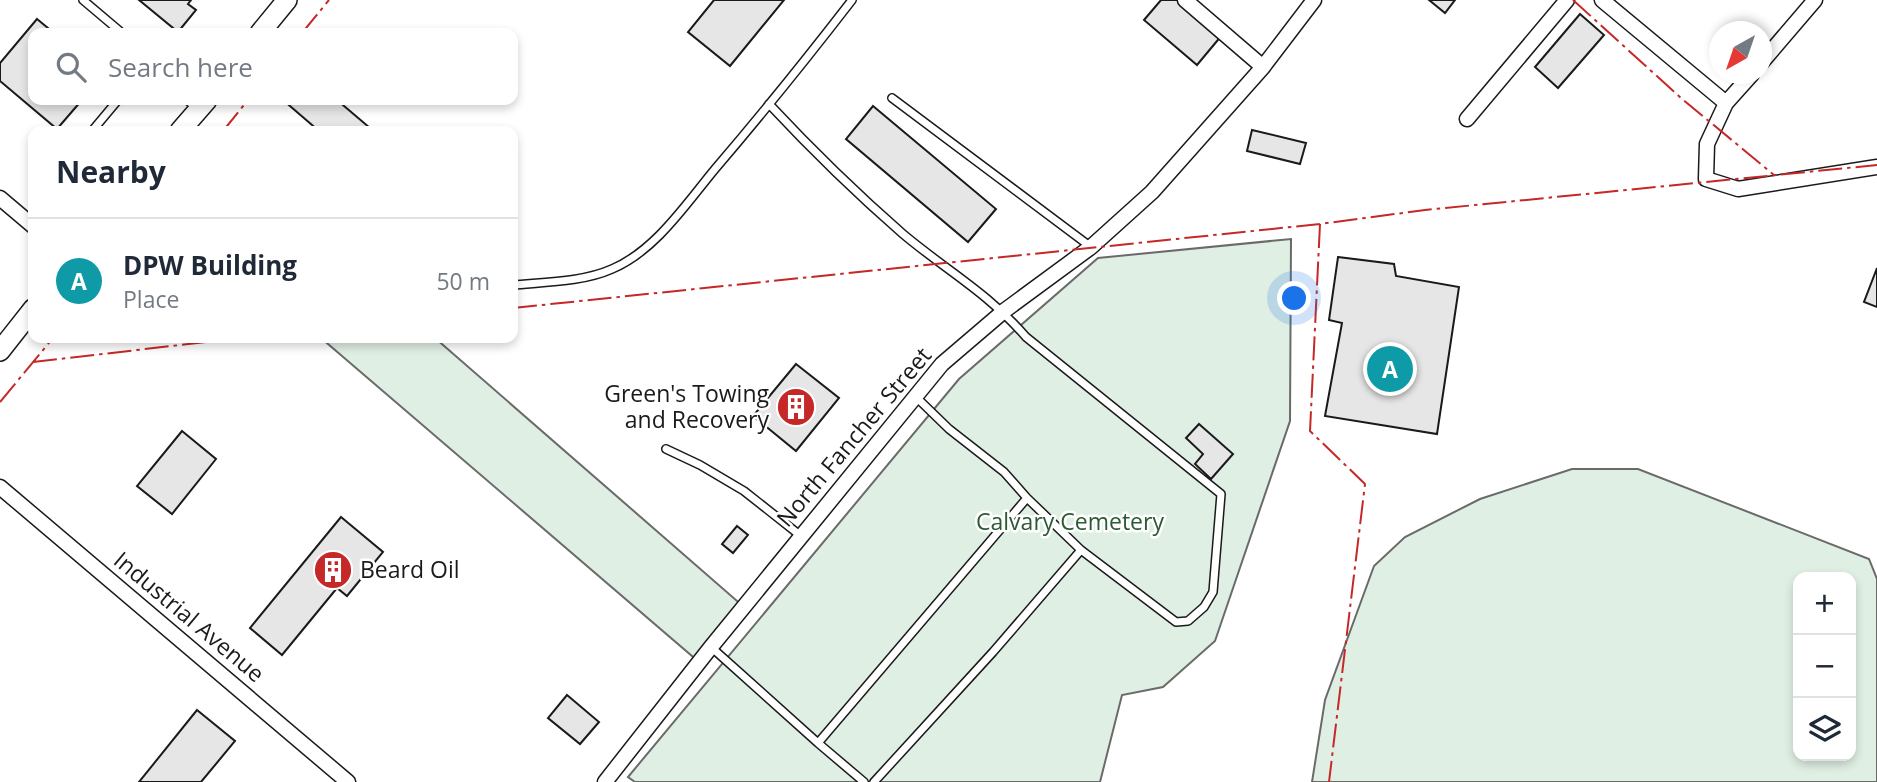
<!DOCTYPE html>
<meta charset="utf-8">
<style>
:root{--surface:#fff;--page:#f6f6f7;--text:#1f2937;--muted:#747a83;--line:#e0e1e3;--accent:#7c3aed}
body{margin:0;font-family:"Open Sans",sans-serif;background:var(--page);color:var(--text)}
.controls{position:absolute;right:21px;bottom:21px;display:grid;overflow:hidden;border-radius:14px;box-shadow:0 4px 10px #0003}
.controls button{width:63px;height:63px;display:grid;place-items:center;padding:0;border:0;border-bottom:2px solid var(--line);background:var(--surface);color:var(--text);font:35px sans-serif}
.compass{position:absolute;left:1709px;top:21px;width:63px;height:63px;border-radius:50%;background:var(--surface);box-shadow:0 4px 10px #0003;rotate:220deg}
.you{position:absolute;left:1295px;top:299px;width:24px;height:24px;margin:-18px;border:5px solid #fff;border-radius:50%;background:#1a73e8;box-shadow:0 0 0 10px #1a73e833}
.badge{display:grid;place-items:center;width:46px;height:46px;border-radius:50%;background:var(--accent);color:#fff;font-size:23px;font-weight:700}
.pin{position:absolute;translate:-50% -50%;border:4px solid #fff;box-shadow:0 2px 7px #0006}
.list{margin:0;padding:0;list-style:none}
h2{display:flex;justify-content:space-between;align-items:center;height:91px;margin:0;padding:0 28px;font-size:30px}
h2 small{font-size:23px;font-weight:400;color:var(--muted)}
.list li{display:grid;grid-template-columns:46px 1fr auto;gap:21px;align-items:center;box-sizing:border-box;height:126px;padding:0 28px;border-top:2px solid var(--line)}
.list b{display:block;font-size:26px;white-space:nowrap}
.list p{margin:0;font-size:23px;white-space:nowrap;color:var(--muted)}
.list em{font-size:23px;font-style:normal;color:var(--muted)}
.icon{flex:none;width:38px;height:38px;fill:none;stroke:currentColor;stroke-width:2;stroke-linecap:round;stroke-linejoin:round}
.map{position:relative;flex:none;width:1877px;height:782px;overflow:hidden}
.search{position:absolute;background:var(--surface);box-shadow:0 4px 10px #0003;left:28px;top:28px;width:490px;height:77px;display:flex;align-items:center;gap:18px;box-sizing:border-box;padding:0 24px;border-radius:14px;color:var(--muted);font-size:26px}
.panel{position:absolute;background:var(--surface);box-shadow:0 4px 10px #0003;left:28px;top:126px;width:490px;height:217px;border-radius:14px}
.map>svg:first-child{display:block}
.green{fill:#e0efe3;stroke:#6a6a6a;stroke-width:2;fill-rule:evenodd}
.building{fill:#e6e6e6;stroke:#1a1a1a;stroke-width:2}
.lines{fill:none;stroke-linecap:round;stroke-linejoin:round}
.lane-casing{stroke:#1a1a1a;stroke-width:10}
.street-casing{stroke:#1a1a1a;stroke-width:17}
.secondary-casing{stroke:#1a1a1a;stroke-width:22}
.lane{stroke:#fff;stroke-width:7}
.street{stroke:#fff;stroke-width:14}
.secondary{stroke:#fff;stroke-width:19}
.power{stroke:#c62828;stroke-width:2;stroke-dasharray:24 5 3.5 5;stroke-linecap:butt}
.labels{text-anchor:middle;stroke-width:5;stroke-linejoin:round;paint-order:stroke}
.poi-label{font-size:23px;fill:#1a1a1a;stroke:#fff;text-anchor:end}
.street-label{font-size:23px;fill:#1a1a1a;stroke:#fff}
.park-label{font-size:23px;fill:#2b5a34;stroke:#fff}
</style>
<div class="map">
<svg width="1877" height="782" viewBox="0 0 1877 782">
<rect width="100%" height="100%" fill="#fff"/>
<path class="green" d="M1291 239 1290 421 1215 641 1163 687 1122 695 1100 782H635L628 777 959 379 1098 258Z
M321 338H435L744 607 699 662Z
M1572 469H1638L1869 559 1877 579V782H1312L1325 700 1374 566 1405 537 1480 499ZM1798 577H1851V756H1798Z"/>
<path class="building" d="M139 0H191L188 4 196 10 178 32Z
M714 0H784L730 66 688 32Z
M1161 0H1181L1222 35 1197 65 1144 20Z
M1429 0H1455L1445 13Z
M1580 14 1604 35 1558 88 1535 67Z
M37 19 54 33H33V100H82L57 129 0 81V63Z
M283 100H337L370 128 367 131H319Z
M873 106 996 209 968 242 846 139Z
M1252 130 1306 143 1300 164 1247 151Z
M1338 257 1394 264 1396 276 1459 287 1437 434 1325 416 1342 323 1329 320Z
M1877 268V307L1864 302Z
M796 364 839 398 796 451 753 416Z
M1199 424 1233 454 1211 479 1195 464 1203 454 1186 438Z
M182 431 216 459 172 514 137 486Z
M341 517 383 552 347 596 337 588 282 655 250 628Z
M737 526 748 535 733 553 722 544Z
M567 695 599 722 580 744 548 718Z
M197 710 235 741 201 782H139Z"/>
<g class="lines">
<g class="lane-casing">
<path id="lane" d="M83 0 122 33
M892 98 1091 247
M187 100 198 109
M769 104C812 150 856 193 903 234 947 271 987 292 1026 337L1221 494 1213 592 1204 607 1188 621 1176 622 1081 550 1027 498 1004 472 949 429 915 396
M92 131 118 100
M513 285C545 282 583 282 612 269 655 251 686 204 715 169 762 114 808 57 852 0
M666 449 700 465 744 491 801 536
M711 647 818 743 864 782
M818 743 1027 498
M874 782 993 652 1081 550"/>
</g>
<g class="street-casing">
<path id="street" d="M1185 0 1263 67
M1602 0 1726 103
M1762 62 1815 0
M1752 74 1726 103 1707 144 1706 179 1738 189 1877 167
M1467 119 1567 0
M0 198 33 226
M0 487 348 782
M605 782 711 647 942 364 1004 311 1091 247 1152 192 1263 67 1314 0"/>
</g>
<g class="secondary-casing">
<path id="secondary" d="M260 33 287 0
M180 131 207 100
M0 351 33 309"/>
</g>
<use href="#lane" class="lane"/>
<use href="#street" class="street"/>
<use href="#secondary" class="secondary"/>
<path class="power" d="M1573 0 1681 98 1774 175
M302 33 329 0
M223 131 248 100
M1320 224 1310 431 1365 484 1329 782
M513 308 1320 224 1425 210 1877 165
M33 362 241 338
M0 402 53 338"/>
</g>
<defs>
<g id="building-disc" transform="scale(2.0125)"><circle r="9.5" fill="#c62828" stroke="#fff"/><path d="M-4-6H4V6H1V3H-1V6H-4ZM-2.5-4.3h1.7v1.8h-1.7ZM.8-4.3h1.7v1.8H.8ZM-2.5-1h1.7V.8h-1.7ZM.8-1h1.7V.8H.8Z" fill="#fff"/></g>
</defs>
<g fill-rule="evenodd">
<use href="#building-disc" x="796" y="407"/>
<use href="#building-disc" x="333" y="570"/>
</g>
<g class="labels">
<g class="poi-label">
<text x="769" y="402">Green's Towing<tspan x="769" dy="26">and Recovery</tspan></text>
<text x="360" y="578" text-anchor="start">Beard Oil</text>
</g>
<g class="street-label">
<text transform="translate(854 437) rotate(-50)" y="8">North Fancher Street</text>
<text transform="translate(189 617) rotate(40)" y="8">Industrial Avenue</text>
</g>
<g class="park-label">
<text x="1070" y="530">Calvary Cemetery</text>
</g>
</g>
</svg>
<div class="controls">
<button>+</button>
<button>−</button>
<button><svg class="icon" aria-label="layers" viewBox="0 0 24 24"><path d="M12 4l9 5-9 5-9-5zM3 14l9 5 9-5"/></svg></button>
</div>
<svg class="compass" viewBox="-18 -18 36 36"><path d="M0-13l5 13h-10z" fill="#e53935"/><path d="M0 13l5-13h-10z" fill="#747a83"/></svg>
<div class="you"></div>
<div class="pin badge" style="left:1390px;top:369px;background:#0f9aa8">A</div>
<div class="search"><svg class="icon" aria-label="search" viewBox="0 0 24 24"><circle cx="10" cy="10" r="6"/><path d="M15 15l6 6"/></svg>Search here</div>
<section class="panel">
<h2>Nearby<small></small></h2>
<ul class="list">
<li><span class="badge" style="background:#0f9aa8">A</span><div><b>DPW Building</b><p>Place</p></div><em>50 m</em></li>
</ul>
</section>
</div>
